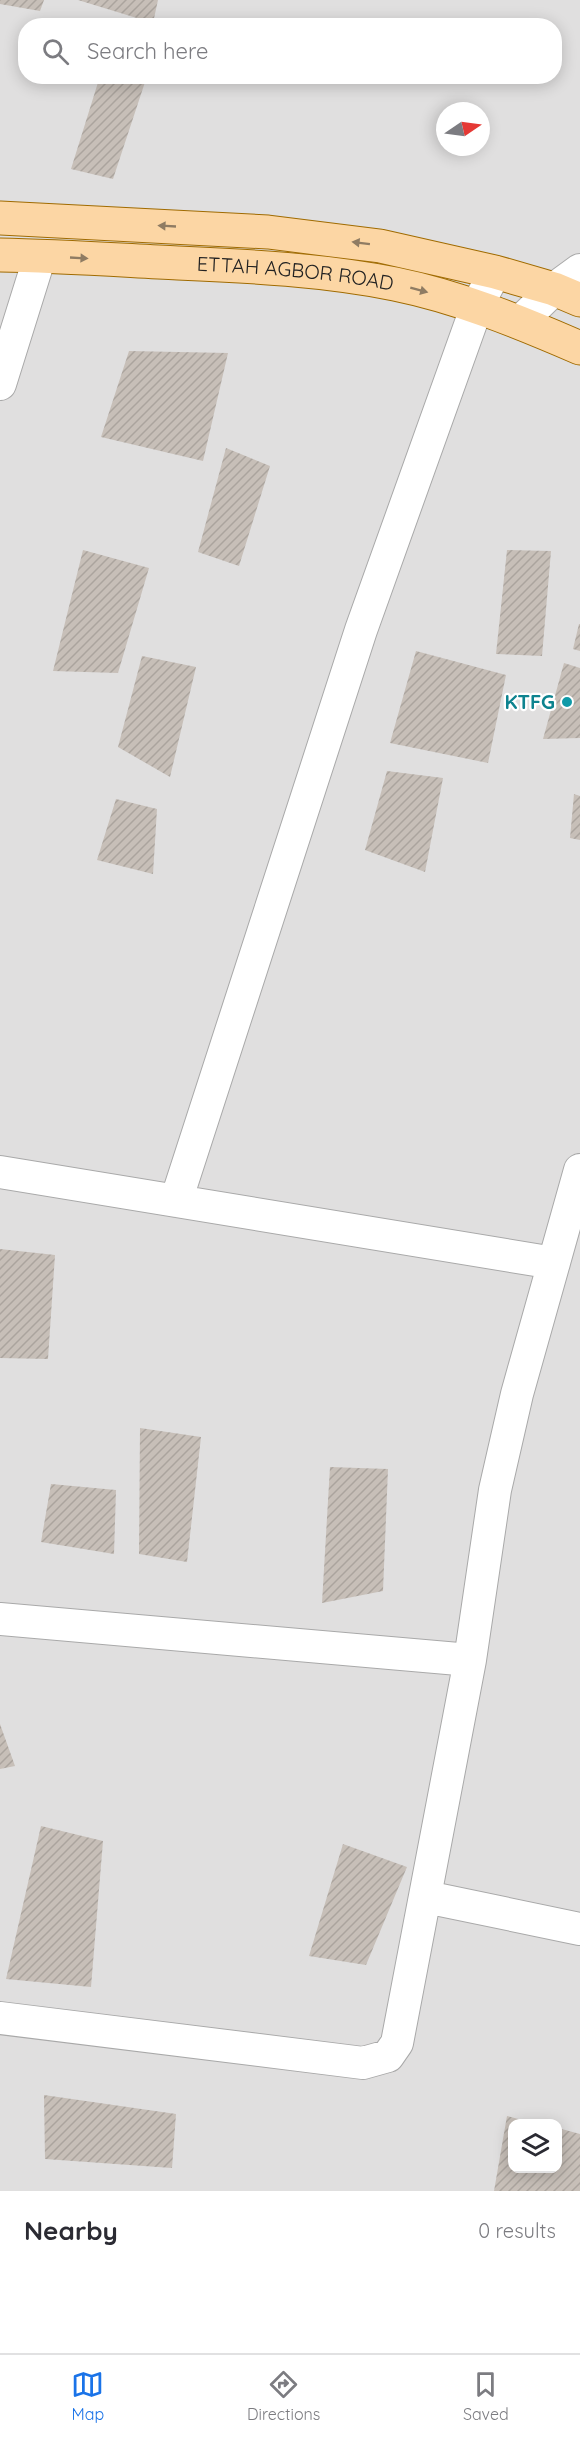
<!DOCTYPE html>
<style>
:root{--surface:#fff;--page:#f7f7f7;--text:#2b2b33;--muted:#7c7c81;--line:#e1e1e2;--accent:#1a73e8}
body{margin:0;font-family:Quicksand,sans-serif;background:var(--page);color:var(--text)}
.controls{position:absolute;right:18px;bottom:18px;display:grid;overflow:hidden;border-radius:12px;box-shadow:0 3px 15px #0003}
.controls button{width:54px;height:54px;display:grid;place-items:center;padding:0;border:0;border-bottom:2px solid var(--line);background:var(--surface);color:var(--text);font:30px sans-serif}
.compass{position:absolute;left:436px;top:102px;width:54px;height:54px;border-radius:50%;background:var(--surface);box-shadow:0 3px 15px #0003;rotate:77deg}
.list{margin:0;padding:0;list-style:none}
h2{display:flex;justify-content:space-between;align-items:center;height:78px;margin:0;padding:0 24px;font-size:26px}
h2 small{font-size:20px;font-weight:400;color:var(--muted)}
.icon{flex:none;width:33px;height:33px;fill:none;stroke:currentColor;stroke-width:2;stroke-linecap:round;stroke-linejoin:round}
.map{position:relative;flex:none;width:580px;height:2191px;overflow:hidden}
.search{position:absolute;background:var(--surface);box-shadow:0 3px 15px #0003;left:18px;right:18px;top:18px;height:66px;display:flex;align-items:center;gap:15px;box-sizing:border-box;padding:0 21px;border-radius:24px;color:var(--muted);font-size:22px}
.sheet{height:162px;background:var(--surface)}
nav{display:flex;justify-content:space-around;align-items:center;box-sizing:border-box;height:84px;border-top:2px solid var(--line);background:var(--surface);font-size:16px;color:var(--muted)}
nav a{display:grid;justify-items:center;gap:3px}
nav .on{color:var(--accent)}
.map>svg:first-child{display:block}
.residential{fill:#e0dfdf;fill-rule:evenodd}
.building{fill:url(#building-hatch)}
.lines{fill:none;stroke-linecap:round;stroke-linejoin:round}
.minor-casing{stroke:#a9a9a9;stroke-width:34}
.major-casing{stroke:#a06b00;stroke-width:35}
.minor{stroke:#fff;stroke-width:32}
.major{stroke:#fcd6a4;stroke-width:33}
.oneway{fill:#8f7c63}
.culture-dot{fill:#0f9aa8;stroke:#fff;stroke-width:2}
.labels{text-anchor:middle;stroke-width:4.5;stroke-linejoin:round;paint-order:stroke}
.street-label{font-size:20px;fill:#222;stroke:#fff}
.culture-label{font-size:20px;font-weight:bold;fill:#0d838f;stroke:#fff;text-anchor:end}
</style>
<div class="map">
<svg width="580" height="2191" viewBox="0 0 580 2191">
<defs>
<pattern id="building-hatch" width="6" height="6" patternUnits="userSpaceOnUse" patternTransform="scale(1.5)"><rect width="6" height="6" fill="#c7bfb8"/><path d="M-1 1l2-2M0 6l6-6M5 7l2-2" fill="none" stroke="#aba49e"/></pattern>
</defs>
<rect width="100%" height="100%" fill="#f2efe9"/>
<path class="residential" d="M0 0H580V2191H0ZM26 26H554V76H26ZM445 111H481V147H445ZM512 2124H558V2168H512Z"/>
<path class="building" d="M0 0H44L40 11 0 4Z
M78 0H158L153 23Z
M100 76H147L113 179 71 169Z
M129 351 228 353 203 461 101 437Z
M226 448 270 466 239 566 198 552Z
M83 550 149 568 118 673 53 671Z
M507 550 551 551 542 656 496 654Z
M579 624H580V651L573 649Z
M416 651 506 675 488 763 390 743Z
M142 656 196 667 170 777 118 747Z
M564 663 580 668V738L543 739Z
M387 771 443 778 425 872 365 850Z
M574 794 580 796V840L570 838Z
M116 799 157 809 153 874 97 860Z
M0 1249 55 1255 48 1359 0 1358Z
M140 1428 201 1437 187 1562 139 1554Z
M330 1467 388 1469 383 1591 322 1603Z
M51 1484 116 1490 114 1554 41 1542Z
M0 1724 15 1766 0 1769Z
M41 1826 103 1841 91 1987 6 1979Z
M343 1844 407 1867 366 1965 309 1956Z
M44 2095 176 2114 172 2168 45 2159Z
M507 2116 533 2123 512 2124V2168H558V2128L580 2134V2191H494Z"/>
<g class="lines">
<g class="minor-casing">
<path id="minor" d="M520 322 554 289 580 270
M0 384 40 256
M0 1172 554 1263
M176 1201 361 630 477 306 495 272
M0 1619 470 1660
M426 1897 580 1929
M0 2018 363 2063 388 2056 397 2043 470 1660 495 1490 517 1394 580 1170"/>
</g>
<g class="major-casing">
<g id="major">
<path d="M0 218 268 232 380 246 495 272 554 289 580 300"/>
<path id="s1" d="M0 255C59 256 118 260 178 263 250 266 324 270 395 284 459 297 520 322 580 348"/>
</g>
</g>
<use href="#minor" class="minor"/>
<use href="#major" class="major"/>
</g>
<defs><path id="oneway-solid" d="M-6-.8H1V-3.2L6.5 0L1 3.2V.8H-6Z" transform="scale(1.5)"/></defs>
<g class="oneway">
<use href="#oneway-solid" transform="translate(167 226) rotate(-177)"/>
<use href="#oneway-solid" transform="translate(361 243) rotate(-173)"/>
<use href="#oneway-solid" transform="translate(79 258) rotate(3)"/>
<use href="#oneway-solid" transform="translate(419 290) rotate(15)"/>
</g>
<circle class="culture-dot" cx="567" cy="702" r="6"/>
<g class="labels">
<g class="street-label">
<text dy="7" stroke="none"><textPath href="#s1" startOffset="296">ETTAH AGBOR ROAD</textPath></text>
</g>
<g class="culture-label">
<text x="555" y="709">KTFG</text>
</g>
</g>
</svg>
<div class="controls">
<button><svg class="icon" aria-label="layers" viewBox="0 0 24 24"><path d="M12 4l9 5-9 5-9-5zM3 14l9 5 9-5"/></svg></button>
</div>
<svg class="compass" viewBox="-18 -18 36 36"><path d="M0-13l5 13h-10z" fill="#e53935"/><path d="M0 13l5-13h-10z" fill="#7c7c81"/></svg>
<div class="search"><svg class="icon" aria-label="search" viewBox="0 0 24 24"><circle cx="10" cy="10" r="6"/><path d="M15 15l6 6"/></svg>Search here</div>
</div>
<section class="sheet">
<h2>Nearby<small>0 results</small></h2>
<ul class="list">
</ul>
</section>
<nav>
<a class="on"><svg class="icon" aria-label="map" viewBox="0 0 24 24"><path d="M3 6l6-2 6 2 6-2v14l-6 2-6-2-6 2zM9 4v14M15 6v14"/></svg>Map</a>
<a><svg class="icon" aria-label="directions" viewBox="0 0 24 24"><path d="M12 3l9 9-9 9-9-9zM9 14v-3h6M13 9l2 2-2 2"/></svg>Directions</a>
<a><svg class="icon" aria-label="saved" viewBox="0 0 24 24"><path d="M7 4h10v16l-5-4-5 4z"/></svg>Saved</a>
</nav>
